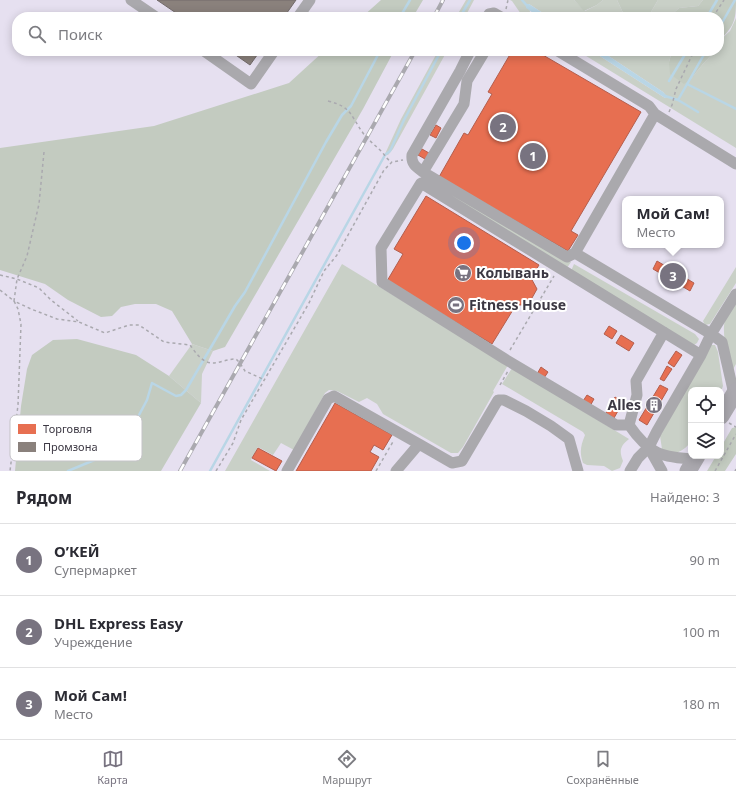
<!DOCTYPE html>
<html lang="ru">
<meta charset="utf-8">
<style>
:root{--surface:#fff;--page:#f2f2f3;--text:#2b2b33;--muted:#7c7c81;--line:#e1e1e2;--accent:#787380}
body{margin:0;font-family:"Noto Sans",sans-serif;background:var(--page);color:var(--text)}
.controls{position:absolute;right:12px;bottom:12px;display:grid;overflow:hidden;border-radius:8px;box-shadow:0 2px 10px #0003}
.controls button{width:36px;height:36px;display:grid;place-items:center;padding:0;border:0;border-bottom:1px solid var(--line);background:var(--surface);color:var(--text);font:20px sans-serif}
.you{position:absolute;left:464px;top:243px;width:14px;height:14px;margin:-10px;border:3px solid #fff;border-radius:50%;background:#1a73e8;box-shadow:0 0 0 6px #1a73e833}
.badge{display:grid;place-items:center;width:26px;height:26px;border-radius:50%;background:var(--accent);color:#fff;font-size:13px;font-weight:700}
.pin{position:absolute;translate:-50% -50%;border:2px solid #fff;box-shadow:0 1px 4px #0006}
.popup{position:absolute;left:622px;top:196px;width:102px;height:52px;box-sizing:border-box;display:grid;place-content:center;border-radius:8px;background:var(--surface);filter:drop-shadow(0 1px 3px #0005);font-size:13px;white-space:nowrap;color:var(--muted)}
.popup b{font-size:15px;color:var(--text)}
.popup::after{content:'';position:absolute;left:50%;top:100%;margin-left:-8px;border:8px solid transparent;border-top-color:var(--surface)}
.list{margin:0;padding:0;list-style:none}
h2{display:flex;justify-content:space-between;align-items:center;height:52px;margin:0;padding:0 16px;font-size:17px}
h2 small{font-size:13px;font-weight:400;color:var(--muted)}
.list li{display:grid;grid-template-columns:26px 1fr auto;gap:12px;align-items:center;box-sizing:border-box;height:72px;padding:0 16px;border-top:1px solid var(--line)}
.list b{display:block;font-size:15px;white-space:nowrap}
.list p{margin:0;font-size:13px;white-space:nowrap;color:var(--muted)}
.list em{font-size:13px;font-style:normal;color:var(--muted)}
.icon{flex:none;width:22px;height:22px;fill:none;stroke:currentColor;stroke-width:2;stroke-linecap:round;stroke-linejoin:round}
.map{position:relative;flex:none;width:736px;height:471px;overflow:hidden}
.search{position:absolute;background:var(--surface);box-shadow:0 2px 10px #0003;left:12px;right:12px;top:12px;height:44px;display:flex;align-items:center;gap:10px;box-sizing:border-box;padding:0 14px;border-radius:16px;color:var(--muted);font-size:15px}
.sheet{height:268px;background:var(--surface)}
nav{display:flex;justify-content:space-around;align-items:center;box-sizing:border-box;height:56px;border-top:1px solid var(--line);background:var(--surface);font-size:11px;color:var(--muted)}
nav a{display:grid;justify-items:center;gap:2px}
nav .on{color:var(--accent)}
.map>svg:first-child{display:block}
.green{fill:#c9d0c7}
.forest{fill:#c3cbc0}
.water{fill:#b9d6e6}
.shops{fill:#e76f51;stroke:#b45e4d}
.industry{fill:#8a817c;stroke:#736b6b}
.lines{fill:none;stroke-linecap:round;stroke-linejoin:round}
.stream{stroke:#b9d6e6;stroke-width:2.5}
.path{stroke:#aaa9af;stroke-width:1.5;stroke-dasharray:3 3;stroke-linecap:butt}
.minor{stroke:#aaa9ad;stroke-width:11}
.highway{stroke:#aaa8ae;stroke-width:17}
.rail-casing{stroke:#aaa9af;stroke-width:4}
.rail{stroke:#fff;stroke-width:2.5;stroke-dasharray:8;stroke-linecap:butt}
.labels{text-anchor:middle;stroke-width:4;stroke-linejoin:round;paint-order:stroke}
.poi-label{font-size:14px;font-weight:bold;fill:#3c3843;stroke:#fff;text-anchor:start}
.key{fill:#fff;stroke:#c4c3c7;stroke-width:1}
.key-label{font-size:11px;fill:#3c3843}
</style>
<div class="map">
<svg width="736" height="471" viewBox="0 0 736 471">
<rect width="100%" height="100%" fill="#e6e0f0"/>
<path class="green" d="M466 0H474L465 17H456Z
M510 0H574L585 11 597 5 603 0H617L625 17H549L529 4 530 12 539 17H523L512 1Z
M658 0H703L698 6 679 8 669 17H648Z
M736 18V148L578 51H592L665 98 667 97 663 92 601 51H672L669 62 690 80 703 64 715 51H719V41L730 31Z
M438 51H447L393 149 388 155 385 154 401 119Z
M442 186 571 262 567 268 439 192Z
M342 264 508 365 493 391 494 392 463 447 458 453H451L383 414 377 404 367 398 359 402 337 391 329 390 325 393 294 450 281 443 273 455 258 447 251 460 270 471H225Z
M574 264 695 334 699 339 697 343 694 345 571 271Z
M736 267V283L710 324 705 325 703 321Z
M736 301V364L731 373C729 358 721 335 725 320 727 314 733 307 736 301Z
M192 344 213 351 202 374 201 403 169 376Z
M711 345H715L718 352 723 386 721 391V390H691V441C687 448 681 451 674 454L662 449 660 436Z
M512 368 629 439C620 446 619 451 623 461L620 468 612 471 604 466 587 465 583 463C579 452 581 445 585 435L583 432 502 384Z"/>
<path class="forest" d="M381 0H423L413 17H362Z
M574 0H603L597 5 584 11Z
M617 0H658L648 17H625Z
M703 0H736C736 21 734 26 719 41V17H669L679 8 698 6Z
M324 51H394L363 109 225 347 213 351 192 344 172 311 156 304H135L121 307 112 316 101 317 68 300 45 284 0 270V148L154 126 289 83Z
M672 51H715L703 64 690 80 684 84 670 74 669 62Z
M77 339 136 355 169 376 201 403 161 471H15L21 406 27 369 32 355 53 340Z
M736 427V454L725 471H707L716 456H721V447L732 428Z"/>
<path class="water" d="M526 4H529L549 17H539L526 8Z
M592 51H601L663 92 668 97 665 98Z"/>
<path class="shops" d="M512 51H536L641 112 571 231 578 235 568 251 439 177 464 133 468 135 492 94 488 92Z
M436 125 441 128 436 138 430 135Z
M422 149 429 153 425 159 418 155Z
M426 196 539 265 531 278 537 289 528 305H516L492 344 387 281 403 254 394 249Z
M657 261 694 283 690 291 653 269Z
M609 326 617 331 612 339 604 334Z
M621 335 634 343 629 351 616 343Z
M676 351 682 355 674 367 668 363Z
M667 366 672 369 664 381 660 379Z
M541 367 548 372 544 378 537 374Z
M660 385 668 389 647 425 639 420Z
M587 395 594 399 590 406 583 401Z
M615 397 623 402 614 418 606 413Z
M335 403 392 435 383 450 374 445 370 452 379 457 371 471H296Z
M258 448 282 461 276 471 252 458Z"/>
<path class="industry" d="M157 0H296L284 17H182Z
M230 51H260L250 65Z"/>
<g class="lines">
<path class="stream" d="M522 0 528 7
M400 17 410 0
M460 17 470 0
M707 17 717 0
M719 28 735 0
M669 81 687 51
M687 84 736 109
M665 96 678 100
M698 112 678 100 706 51
M68 471 121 449 147 400 152 383 176 396 181 395 186 390 235 306 245 292 326 142 342 115 351 106 380 51
M210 471 385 155 390 151 404 120 441 51"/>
<path class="path" d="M506 9 508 0
M713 17 724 0
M328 101C352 107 350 115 363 133 368 140 375 145 381 151 385 155 387 160 392 162
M669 112 672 105 676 89 694 51
M44 152 39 204 27 256 17 279 14 301 31 309 57 319 79 322 105 333 129 325H139L164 342 190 345C196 353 202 363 213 363 219 363 227 359 236 359L240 363 245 371 265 380
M0 275 17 279 39 288 51 300 78 321
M0 290 14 301 18 309 21 324 18 405 10 471
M540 301 547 305
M510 350 554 276
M500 385 508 371
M729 423 736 427
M216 471 233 443 241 420 309 303 324 271 337 255 384 170 392 162 403 160
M376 471 394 440
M715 471 736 434
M735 471 736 469"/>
<path class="minor" d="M131 0 156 17
M298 17 310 0
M487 17 489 14 494 13 501 17
M204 51 251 84 274 51
M470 51 460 71 412 155C411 164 416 167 423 172L567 257 575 253 655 114
M558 51 649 106 655 114 736 164
M423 172 464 104 467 81 485 51
M575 253 711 334 722 342 734 394
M664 332 636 381 637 395 629 425C649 454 662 458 696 459
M629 425H616L505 359 382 282 381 248 421 183 701 355
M649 448 662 471
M287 471 328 399 334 396 419 444
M396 471 419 444 452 463 462 461 498 400H504L526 411 551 426 569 439 578 471
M630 471 638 458 649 447 657 431 701 355 711 334 736 294"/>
<path class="highway" d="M721 416 736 391
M688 471 697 456"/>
<g class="rail-casing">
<path id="rail" d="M434 17 443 0
M180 471 415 51"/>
</g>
<use href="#rail" class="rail"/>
</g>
<defs>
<g id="supermarket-disc" transform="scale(0.9)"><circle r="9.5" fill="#787380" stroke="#fff"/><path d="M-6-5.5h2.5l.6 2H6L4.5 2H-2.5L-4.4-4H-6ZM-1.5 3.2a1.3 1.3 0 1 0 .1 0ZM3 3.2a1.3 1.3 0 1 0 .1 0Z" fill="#fff"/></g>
<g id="stadium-disc" transform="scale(0.9)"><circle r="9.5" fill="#787380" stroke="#fff"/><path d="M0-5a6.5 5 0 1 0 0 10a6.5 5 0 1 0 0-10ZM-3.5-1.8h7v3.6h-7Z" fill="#fff"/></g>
<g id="building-disc" transform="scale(0.9)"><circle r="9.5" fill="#787380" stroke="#fff"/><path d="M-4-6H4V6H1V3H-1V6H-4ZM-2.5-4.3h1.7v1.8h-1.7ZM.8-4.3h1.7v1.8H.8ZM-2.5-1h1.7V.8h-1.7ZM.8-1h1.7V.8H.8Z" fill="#fff"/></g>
</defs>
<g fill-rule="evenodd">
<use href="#supermarket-disc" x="463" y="273"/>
<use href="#stadium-disc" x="456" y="305"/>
<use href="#building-disc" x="654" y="405"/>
</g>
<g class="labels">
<g class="poi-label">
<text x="476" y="278">Колывань</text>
<text x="469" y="310">Fitness House</text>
<text x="641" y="410" text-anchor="end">Alles</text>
</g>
</g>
<rect x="10" y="415" width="132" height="46" rx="6" class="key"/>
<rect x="18" y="424" width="18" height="10" fill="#e76f51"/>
<rect x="18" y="442" width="18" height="10" fill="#8a817c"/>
<g class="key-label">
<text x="43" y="433">Торговля</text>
<text x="43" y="451">Промзона</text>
</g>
</svg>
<div class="controls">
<button><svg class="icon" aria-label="locate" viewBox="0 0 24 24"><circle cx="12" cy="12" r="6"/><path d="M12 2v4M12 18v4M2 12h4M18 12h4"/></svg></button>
<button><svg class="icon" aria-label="layers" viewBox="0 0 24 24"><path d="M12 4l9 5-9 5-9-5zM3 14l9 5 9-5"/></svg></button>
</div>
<div class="you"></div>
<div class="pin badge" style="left:533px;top:156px">1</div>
<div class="pin badge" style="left:503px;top:127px">2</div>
<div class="pin badge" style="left:673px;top:276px">3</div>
<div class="popup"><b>Мой Сам!</b>Место</div>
<div class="search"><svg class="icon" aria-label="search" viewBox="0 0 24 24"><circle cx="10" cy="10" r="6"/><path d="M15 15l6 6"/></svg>Поиск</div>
</div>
<section class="sheet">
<h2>Рядом<small>Найдено: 3</small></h2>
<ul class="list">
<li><span class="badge">1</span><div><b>О’КЕЙ</b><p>Супермаркет</p></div><em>90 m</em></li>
<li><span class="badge">2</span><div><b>DHL Express Easy</b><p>Учреждение</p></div><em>100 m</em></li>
<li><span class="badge">3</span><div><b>Мой Сам!</b><p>Место</p></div><em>180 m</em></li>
</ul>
</section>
<nav>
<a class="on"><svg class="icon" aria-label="map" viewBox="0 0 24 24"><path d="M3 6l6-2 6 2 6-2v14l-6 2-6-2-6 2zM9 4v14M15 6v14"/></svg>Карта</a>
<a><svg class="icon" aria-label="directions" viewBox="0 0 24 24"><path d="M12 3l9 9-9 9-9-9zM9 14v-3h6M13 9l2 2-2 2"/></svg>Маршрут</a>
<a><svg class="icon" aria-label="saved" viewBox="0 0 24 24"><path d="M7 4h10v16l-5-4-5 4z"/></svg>Сохранённые</a>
</nav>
